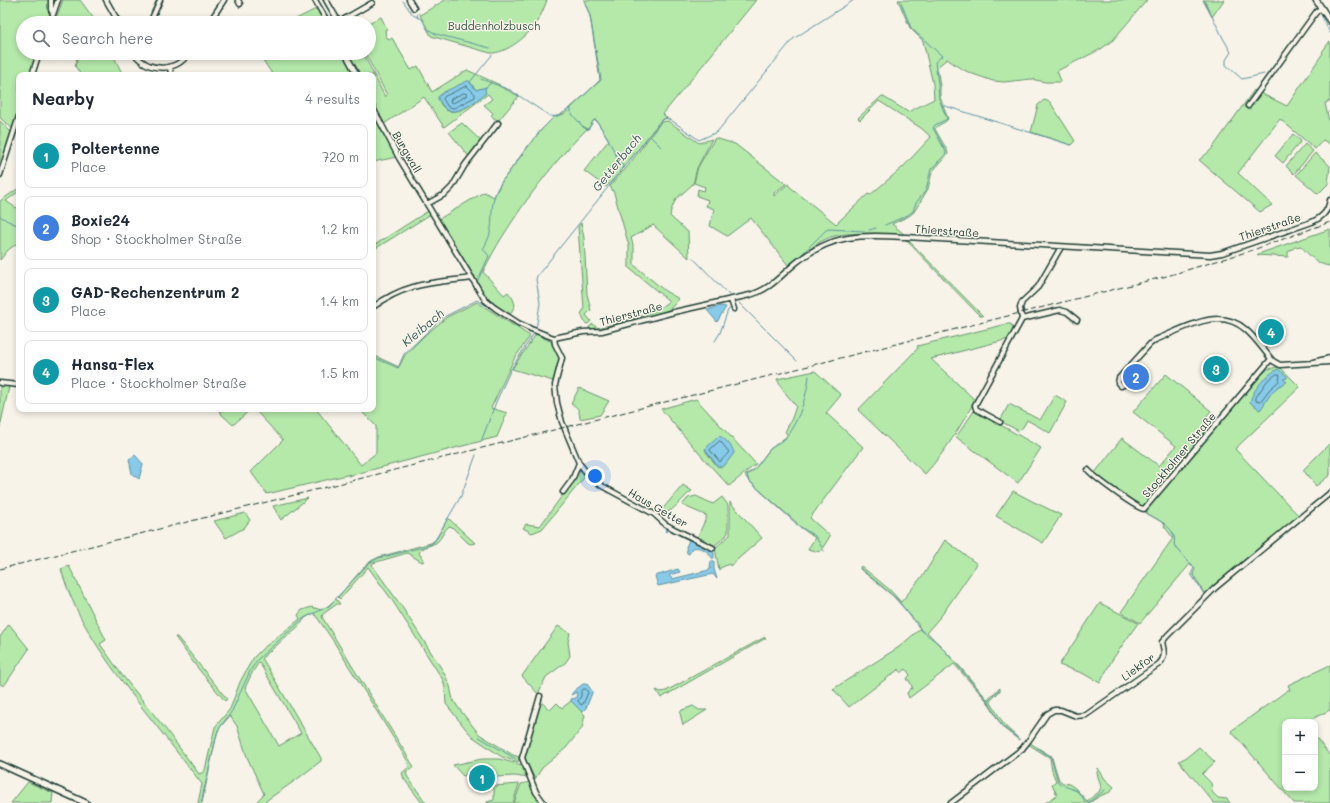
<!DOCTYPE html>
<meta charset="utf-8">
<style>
:root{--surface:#fff;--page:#f2f2f3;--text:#1f2937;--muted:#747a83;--line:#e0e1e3;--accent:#0b8043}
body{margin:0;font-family:Mali,sans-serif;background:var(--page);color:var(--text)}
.controls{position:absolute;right:12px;bottom:12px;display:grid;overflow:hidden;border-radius:8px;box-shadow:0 2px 6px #0003}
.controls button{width:36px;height:36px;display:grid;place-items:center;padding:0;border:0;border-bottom:1px solid var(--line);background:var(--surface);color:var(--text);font:20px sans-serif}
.you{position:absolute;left:595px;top:476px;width:14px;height:14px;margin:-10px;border:3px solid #fff;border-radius:50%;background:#1a73e8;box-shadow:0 0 0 6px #1a73e833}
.badge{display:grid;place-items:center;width:26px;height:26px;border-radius:50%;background:var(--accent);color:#fff;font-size:13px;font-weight:700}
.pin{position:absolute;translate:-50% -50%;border:2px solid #fff;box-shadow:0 1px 4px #0006}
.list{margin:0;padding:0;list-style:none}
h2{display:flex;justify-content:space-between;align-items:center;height:52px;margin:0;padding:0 16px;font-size:17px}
h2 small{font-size:13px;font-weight:400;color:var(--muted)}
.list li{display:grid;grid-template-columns:26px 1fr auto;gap:12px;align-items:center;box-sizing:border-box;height:64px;margin:0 8px 8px;padding:0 8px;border:1px solid var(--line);border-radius:8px}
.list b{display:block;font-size:15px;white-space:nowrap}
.list p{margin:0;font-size:13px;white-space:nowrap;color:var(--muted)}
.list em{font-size:13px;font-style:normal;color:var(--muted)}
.icon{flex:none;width:22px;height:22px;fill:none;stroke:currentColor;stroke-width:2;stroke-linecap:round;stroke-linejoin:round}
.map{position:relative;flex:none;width:1330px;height:803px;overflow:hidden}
.search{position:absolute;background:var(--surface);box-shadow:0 2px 6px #0003;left:16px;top:16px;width:360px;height:44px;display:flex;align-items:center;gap:10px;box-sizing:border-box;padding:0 14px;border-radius:22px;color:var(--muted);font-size:15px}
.panel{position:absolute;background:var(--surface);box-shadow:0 2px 6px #0003;left:16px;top:72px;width:360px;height:340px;border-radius:8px}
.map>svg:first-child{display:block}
.green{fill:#b4e9aa;stroke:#6a936f;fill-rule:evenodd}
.water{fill:#88cae9;stroke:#5e92a1}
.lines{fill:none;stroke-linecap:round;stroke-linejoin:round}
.shore{stroke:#49757c;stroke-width:1}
.stream{stroke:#5e92a1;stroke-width:1}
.minor-casing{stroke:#1f3d34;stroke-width:7}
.major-casing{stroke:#1f3d34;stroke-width:8}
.minor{stroke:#f7f3e8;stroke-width:4}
.major{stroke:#f7f3e8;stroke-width:5}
.rail{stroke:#1f3d34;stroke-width:1;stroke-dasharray:6 3;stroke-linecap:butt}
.labels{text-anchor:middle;stroke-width:3;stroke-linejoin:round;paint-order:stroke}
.park-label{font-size:11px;fill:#355746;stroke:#f7f3e8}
.street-label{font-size:11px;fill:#1f3d34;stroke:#f7f3e8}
.water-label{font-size:12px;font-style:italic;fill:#345958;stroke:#f7f3e8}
</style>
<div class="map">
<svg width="1330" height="803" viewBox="0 0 1330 803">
<rect width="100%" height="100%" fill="#f7f3e8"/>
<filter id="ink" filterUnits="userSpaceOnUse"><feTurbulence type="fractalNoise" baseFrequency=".025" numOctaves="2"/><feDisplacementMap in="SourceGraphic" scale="8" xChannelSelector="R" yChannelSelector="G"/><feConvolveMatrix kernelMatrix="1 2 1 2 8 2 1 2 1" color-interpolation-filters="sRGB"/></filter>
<g filter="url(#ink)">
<path class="green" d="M0 0H49L50 17 48 23H23V53H38L30 75H19V110L13 129 0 118Z
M63 0H80L97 23H57L55 21Z
M445 0H547C544 8 541 16 536 23 528 36 506 54 490 53L431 36 420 15Z
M584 0H756L663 114 667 118 660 121 623 169 606 187 584 171 609 140 596 120H594L588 129 582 126 587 129C563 152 543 178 524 204 509 226 495 247 483 272L504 295 508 292 513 299 515 305 510 315 487 299 476 279 439 219 484 192 494 197 502 181 541 130 554 117 564 114 570 109 600 80 590 16Z
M898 0H1147L1113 40 1101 49 1057 71 1061 81 1060 82H1045L1031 79 1004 82 993 81 970 73 960 68 947 59 937 67 940 86V97L948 119C946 123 938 124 935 129L947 150 948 154 932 172 928 189 914 212 909 216 892 224 905 235C886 234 843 230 826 239 814 244 804 254 794 263L792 262 788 265 751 218 727 236 710 226 714 209 706 206 708 200 697 196 698 189 704 191 705 187 694 183 698 167 715 138 735 144 786 184 774 193V196L788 184 789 186 836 224 868 194 870 195 903 167 931 137 921 128 879 101 860 120 858 118 882 96 908 112 934 99 933 84 923 41 910 28Z
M1203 0H1224L1212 17Z
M322 6 332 23H288Z
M381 17 387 29 385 30 386 37H387L389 40 392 38 411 70 418 66 432 92 467 70 500 85 499 86 519 96 498 121 491 116 493 113 484 105 492 99 488 94 444 127 424 97 384 124 402 156 373 162V75H273L258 53H363L385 97 387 95 365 53H369V23H368ZM471 83 476 90 482 88 486 93C476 101 462 114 448 111L441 105 438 97 444 92Z
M1330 41V101L1325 103 1330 126V144L1323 140 1315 149 1280 119 1238 173 1272 205 1260 212 1199 160 1211 150 1254 90 1287 106 1323 53 1322 52Z
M74 53H112L123 75H81L75 66 77 61Z
M1044 100 1050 102 1075 141 1071 145 1031 132 1038 105Z
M0 121 12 133 0 169Z
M668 121 699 143 712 139 697 168 693 184 676 199 671 210 670 216 673 219 688 232 689 258 653 225 631 238 634 248V265L665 291 679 299 670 309 664 312 600 330H589V327L593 324 598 328C622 321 651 317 669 301L629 268V246L614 193 610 186 621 174V173L623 171H624L661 122Z
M462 123 482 142 470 158 449 132Z
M1293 134 1301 141 1283 163 1275 156Z
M1305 144 1313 151 1294 174 1286 166Z
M1315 153 1330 166 1328 184 1318 194 1296 175Z
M19 188V191L6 201 16 208 19 205V242L8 250 0 260V201Z
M428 211 431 214 373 250V246Z
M581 223 584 238 587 294 591 310 586 315 591 321 588 324 585 323 581 314 584 309 578 227Z
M1330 229V266C1317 265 1309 255 1301 246L1295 247 1288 252V257L1257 255 1258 254Z
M906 240H908L983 316H980Z
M477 302 530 336 514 359 491 408 507 413 497 437 348 476 351 474 267 494 251 472 283 440 254 409H277L278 410 280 409H316L361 465 376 453V426L359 409H373V355L399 367 405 355 425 335 447 317Z
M1007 324H1011L1013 328V332L1009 339 931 359 975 400C961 426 945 452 925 474L858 410 918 348 917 346Z
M536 334 552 342 560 355 561 361 553 381 512 369Z
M1277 367 1281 368 1300 387 1235 449 1300 517 1205 595 1193 574 1195 569 1191 563 1140 623 1121 612 1173 538 1164 526 1165 524 1146 513V510L1257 378 1268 369Z
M815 371 841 395 826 413 863 447 810 518 830 536 820 552 808 549 815 538 796 524 797 523 748 480 745 475 754 470 769 450 787 436V434L785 432 792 418 796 406 782 389 777 379Z
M1166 374 1211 411 1204 419 1212 426 1144 508 1094 474 1122 438 1159 466 1176 446 1133 412Z
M0 385 9 387 0 427Z
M579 388 609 401 600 415 580 419C579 411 579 407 571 404Z
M1055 395 1067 402 1050 433 1027 420 1023 427 1019 431 1000 421 1009 404 1040 420Z
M696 399 756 464 729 486 704 459 661 409ZM707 447 734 453 726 462 717 466 706 452 705 449Z
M225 409H251L233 425 219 412Z
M974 411H976L1041 448 1018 483 956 437Z
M1330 443V475L1316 486 1303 470Z
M581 469 585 476 583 479 542 529 532 533 523 528 526 524 540 526 564 493 578 471 580 472Z
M683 485 692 491C682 497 672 516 659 513Z
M1013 491 1032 501 1061 515 1043 543 996 516Z
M696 496 713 504 722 497 728 505V532L726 536 714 546 697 538 707 516 682 505 688 498Z
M308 498 281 520 273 506Z
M730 502 762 538 730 566 729 564 720 568 719 570 715 548 730 535Z
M245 513 250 520 244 528 226 538 214 521Z
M448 518 475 543 471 544 468 543 452 527 449 526C444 530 442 538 437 542 432 546 422 546 419 553L424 561 422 562 407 553 373 563 372 565 402 607 443 671 450 686 453 700 460 710 479 734 513 755 519 757 518 762 502 757 473 737 465 728 446 704 445 688 443 680 392 600 368 567 340 599 338 597 364 567 371 561 379 557 431 543 437 538Z
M945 540 977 564 941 616 927 632 961 668 987 699 1000 688V691L990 701 1004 725 1019 739V740L1003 728 987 701 954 664 909 698 907 693 911 688 913 689 909 680H906L910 675 906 669 901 673 899 669 849 707 833 689 899 647 920 629 918 624 893 596 860 569 861 566 890 590 901 602 924 574Z
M69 566 106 640 100 644 122 675 164 727 199 774 204 772 205 770 215 727 230 709 240 682 248 667 254 657 262 649 300 619 298 615 302 610 312 607 321 610 328 606 336 599 340 604H337L323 614 322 617 414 767 406 772 407 776 426 803H422L404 779 402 773 409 767 407 760 332 639 314 613 305 618 300 625 262 658 321 758V761L296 780 267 800 265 803H256L258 800 264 794 247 757 237 726 230 716 221 726 217 733 202 803H198L202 784C181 758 161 731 140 705 108 663 76 621 61 569ZM259 662 301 733 279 746 245 688 252 673Z
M1100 603 1138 623 1112 660 1100 683 1082 673 1059 665Z
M9 624 29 649 4 686 0 684V637Z
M558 626 570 633 568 642 570 656 565 663 546 677 538 694 522 676Z
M175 637H177L227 699 225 701 196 666Z
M765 637 766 638 661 698 656 690 661 692 666 691Z
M1330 665V710L1306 722H1285V788H1315V736L1330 756V803H1294L1231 731 1288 690H1290L1288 685Z
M540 701 550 710 557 703 562 708 571 701 585 715 582 728 566 748 542 768 535 779 525 758Z
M693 706 699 710H707L683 725 680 713 682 710Z
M1030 743 1051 756V755L1059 780 1063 783 1069 784 1075 788 1087 801 1099 792 1101 787 1097 773 1098 768 1105 779 1114 787 1110 792 1100 796 1089 803H1045L1057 795 1052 784 1056 781 1052 771 1050 758 1028 744Z
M1199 747 1215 762 1202 774 1211 783 1212 792 1218 798 1227 799 1230 803H1214L1179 761 1187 757Z
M482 759H499L522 765 528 778 515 776 494 777 493 773 469 770 466 775 463 776 453 765Z
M28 782 53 793 52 803H11Z
M530 782 542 803H514L521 784Z
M519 784 513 803H487V802L494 800V786Z"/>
<path class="water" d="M467 81H469L476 90 486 87 485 90 486 93C476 101 460 115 446 110L438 99V97L444 92Z
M721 306 726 307 717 322 707 310Z
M1278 369 1287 376V378L1283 379 1287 382 1279 386 1272 392 1261 409 1259 410 1256 406H1254L1250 402C1253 389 1266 375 1278 369Z
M719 436C725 438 733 447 734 453L725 465 721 467 717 466 705 449Z
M135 455 143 464 139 479 132 474 129 459Z
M668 529 711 549 714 553V558H712C708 551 701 546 692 548L689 554 687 553 686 547 689 540 669 530 666 532 665 530Z
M711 561H714V569L717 579 713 574 658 586 655 576 678 569 680 572 669 575 672 579 709 570 710 569Z
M583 684H587L592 691V693L586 708 582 712 571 701V699L576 698 577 692 571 695 574 691Z"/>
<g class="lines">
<path class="shore" d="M467 86 475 94V97L454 108 448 107 443 99 444 97Z
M464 93 467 94 466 96 453 103 450 102 451 99Z
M1277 374 1280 375 1279 381 1269 390 1260 402 1256 401V397L1267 381Z
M720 441 729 452 720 462 710 450Z
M584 689H586L588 693 583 704 581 705 578 701 581 696V691Z"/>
<path class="stream" d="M312 0 317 10
M323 0 335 23
M1204 0 1223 38 1231 52 1226 60V65L1242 79 1264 74
M403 1 413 15 423 20
M1320 12 1330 33
M319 14 326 23
M418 18 417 15 419 13
M424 23 429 30 436 34 490 48
M345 57 353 75
M481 79 510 90 550 116C559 118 563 112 569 109H571V112
M470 82 492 55
M486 87 491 83
M942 105 1071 145
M569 109 601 80 590 16 584 0
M373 114 384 136
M572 114 583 127 588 130 594 120 597 121 607 137 617 157
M650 136 661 147
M386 139 395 155
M619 160 624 168
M399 162 415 189
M417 192 424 203
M0 216 6 220 19 226
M885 225 908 215 913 211 916 203 926 190 931 169 945 155 946 152 933 128 935 125 947 119 939 99 938 84 935 62 942 56 911 28 900 0
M869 230 876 228
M693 258 729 295 732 297
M794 262 825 231 828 229 864 231
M778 277 783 272
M477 282 489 256 483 249C496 228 489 219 494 198 496 188 503 180 509 172 523 152 537 133 554 117
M479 294 484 304
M739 303 797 361
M536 330 540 303 536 279 537 276 661 121 665 118 671 120 699 140 717 132 793 39 854 0
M715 341 720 333 728 310 731 308
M373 357 398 368 404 354 442 318 477 300 530 332
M1217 427 1260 376 1267 370
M788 434C800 418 807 395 809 376
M481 442 496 402 511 369 534 333
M757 466 770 449 786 438
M755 469 747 475 749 481 799 526 815 536 824 551
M1159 495 1212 433
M1157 498 1147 510V513C1159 521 1178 528 1174 545L1194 568 1191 574 1204 594
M860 568 897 599 921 630 939 644 988 701 1001 725 1019 739
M988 701 999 690
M479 737 516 759
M1037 748 1051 757 1058 782 1062 785 1077 791 1086 802H1089L1105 790
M535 794 541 803
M201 803 218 730 232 711 250 671 258 659 304 618 329 606 369 563 379 558 427 546 434 542 461 496 476 455"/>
<g class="minor-casing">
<path id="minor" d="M51 0V10L53 13
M106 0 119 23
M238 0 240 4
M315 0 328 23
M326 0 339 22 372 3
M409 0 414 8
M50 23 58 0
M150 23 160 0
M209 23 224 0
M134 53C148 72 175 73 189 53
M345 53 357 75
M170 67 171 75
M32 75 39 53
M1248 106 1317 11 1322 8
M373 108 399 158 485 300 495 308 518 323 531 329 554 338 583 332 602 331 674 312 750 295C771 289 781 275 797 262 833 233 863 235 906 237L1210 255 1222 253 1312 222C1323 217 1328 211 1330 200
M0 175 19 116
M427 204 445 194 452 187 465 165 498 123
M1061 247 1038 287 1022 302 1020 308 1022 319 1060 310 1067 312 1077 320
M731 300 734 309
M373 307C407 282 433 283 472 278
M554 338 555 344 562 358 555 385 557 403 562 422 579 463 586 472 602 486 654 514 665 524 674 529 713 548
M1313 362 1330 358
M1124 373 1125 384 1121 386 1118 383 1119 378 1150 344 1155 340C1182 330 1218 305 1245 329 1256 338 1264 351 1273 361L1280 365 1330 362
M0 383 19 385
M1000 422 976 409 975 405 1022 319
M1088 470C1094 477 1137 509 1144 509L1271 359
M563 492 572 480 579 463
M540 696 522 758 536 792 544 803
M951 803 1022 749 1029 740 1047 714 1054 710H1061L1076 716 1086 715 1159 664C1166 657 1164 651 1162 642L1167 636 1215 588 1330 493"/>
</g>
<g class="major-casing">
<path id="major" d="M1316 0 1330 21
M0 764 86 803"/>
</g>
<use href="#minor" class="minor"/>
<use href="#major" class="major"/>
<path class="rail" d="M0 569 1167 276 1253 250 1330 222"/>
</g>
</g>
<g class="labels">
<g class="park-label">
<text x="494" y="30">Buddenholzbusch</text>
</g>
<g class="street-label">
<text transform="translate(407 152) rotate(60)" y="4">Burgwall</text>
<text transform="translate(1270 227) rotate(-19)" y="4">Thierstraße</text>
<text transform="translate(947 231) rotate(4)" y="4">Thierstraße</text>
<text transform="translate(631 314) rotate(-15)" y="4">Thierstraße</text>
<text transform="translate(1179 455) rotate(-50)" y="4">Stockholmer Straße</text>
<text transform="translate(658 508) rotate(30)" y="4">Haus Getter</text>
<text transform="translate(1138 667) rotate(-36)" y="4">Liekfor</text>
</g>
<g class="water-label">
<text transform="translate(617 163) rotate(-51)" y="4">Getterbach</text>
<text transform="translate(423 328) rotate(-40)" y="4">Kleibach</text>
</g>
</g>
</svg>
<div class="controls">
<button>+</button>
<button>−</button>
</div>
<div class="you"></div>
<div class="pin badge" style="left:482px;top:778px;background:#0f9aa8">1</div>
<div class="pin badge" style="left:1136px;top:377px;background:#3f7fe0">2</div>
<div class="pin badge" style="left:1216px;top:369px;background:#0f9aa8">3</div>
<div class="pin badge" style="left:1271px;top:332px;background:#0f9aa8">4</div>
<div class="search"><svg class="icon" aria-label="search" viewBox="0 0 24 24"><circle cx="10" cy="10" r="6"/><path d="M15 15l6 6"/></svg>Search here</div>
<section class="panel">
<h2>Nearby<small>4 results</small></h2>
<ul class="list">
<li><span class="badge" style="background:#0f9aa8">1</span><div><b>Poltertenne</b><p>Place</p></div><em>720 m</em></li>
<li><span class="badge" style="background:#3f7fe0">2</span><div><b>Boxie24</b><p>Shop · Stockholmer Straße</p></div><em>1.2 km</em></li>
<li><span class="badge" style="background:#0f9aa8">3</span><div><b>GAD-Rechenzentrum 2</b><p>Place</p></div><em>1.4 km</em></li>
<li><span class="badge" style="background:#0f9aa8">4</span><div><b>Hansa-Flex</b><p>Place · Stockholmer Straße</p></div><em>1.5 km</em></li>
</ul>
</section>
</div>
